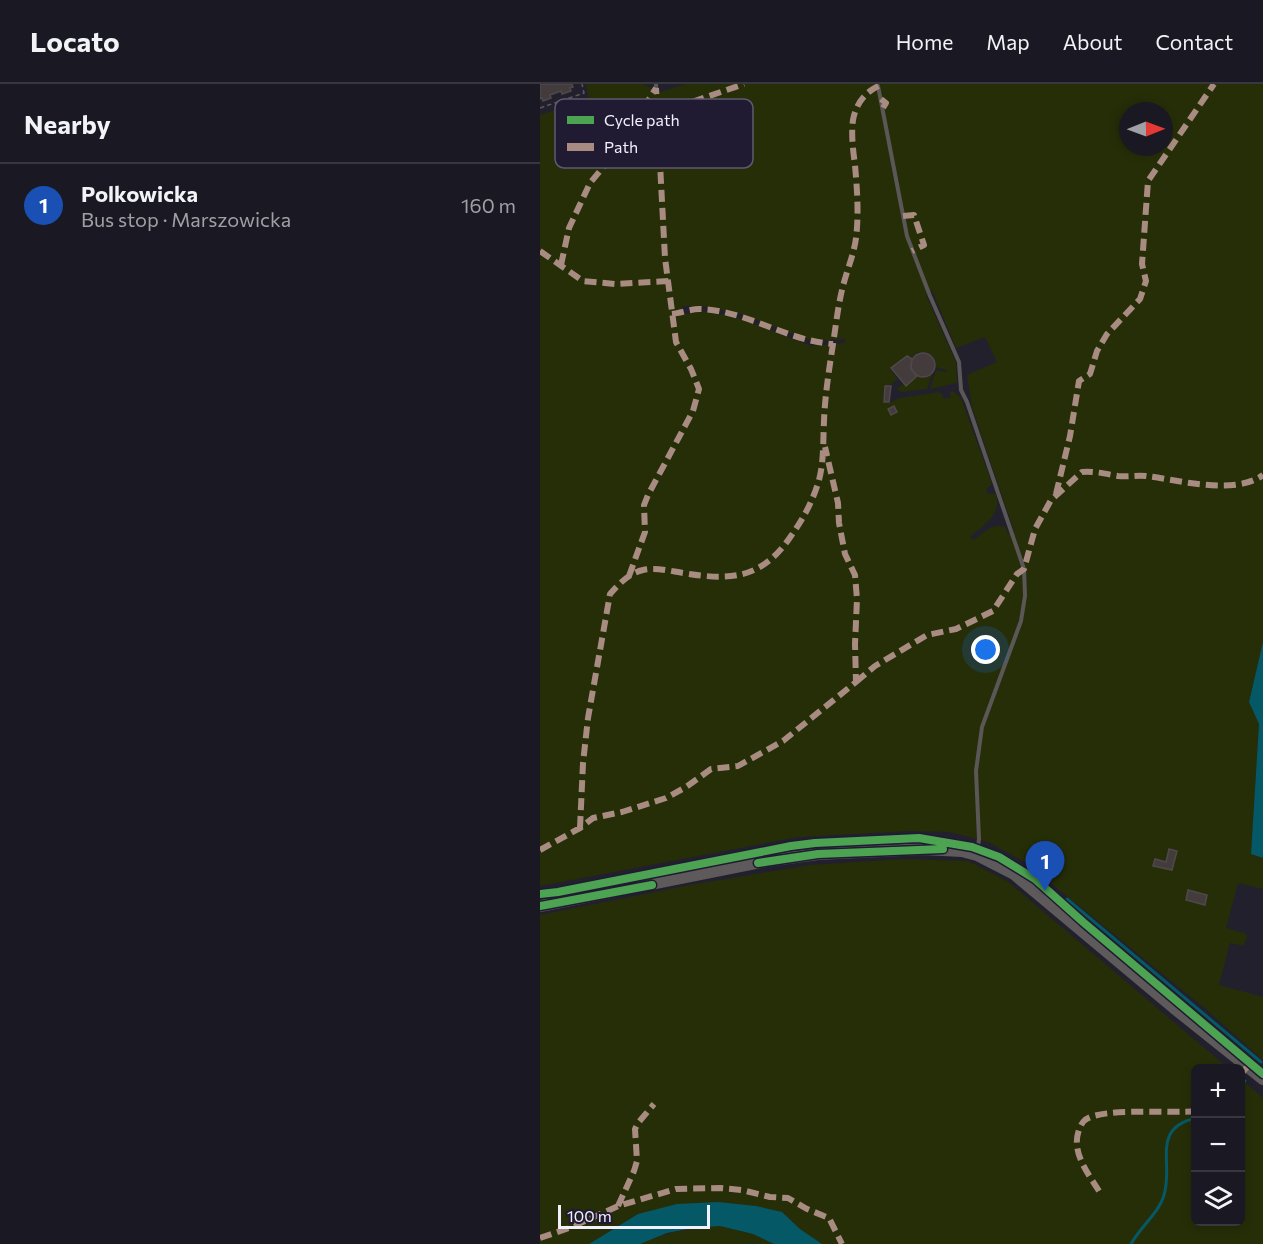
<!DOCTYPE html>
<meta charset="utf-8">
<style>
:root{--surface:#1a1822;--page:#27252f;--text:#f1f3f6;--muted:#9fa0a5;--line:#383740;--accent:#0b8043}
body{margin:0;font-family:Commissioner,sans-serif;background:var(--page);color:var(--text)}
.controls{position:absolute;right:18px;bottom:18px;display:grid;overflow:hidden;border-radius:9px;box-shadow:0 3px 9px #0003}
.controls button{width:54px;height:54px;display:grid;place-items:center;padding:0;border:0;border-bottom:2px solid var(--line);background:var(--surface);color:var(--text);font:30px sans-serif}
.compass{position:absolute;left:579px;top:18px;width:54px;height:54px;border-radius:50%;background:var(--surface);box-shadow:0 3px 9px #0003;rotate:89deg}
.scale{position:absolute;left:18px;bottom:15px;width:152px;box-sizing:border-box;padding-left:6px;border:3px solid #f2f0fd;border-top:0;font-size:16px;line-height:21px;white-space:nowrap;color:#f2f0fd;-webkit-text-stroke:4px #201b32;paint-order:stroke}
.you{position:absolute;left:446px;top:566px;width:21px;height:21px;margin:-15px;border:4px solid #fff;border-radius:50%;background:#1a73e8;box-shadow:0 0 0 9px #1a73e833}
.badge{display:grid;place-items:center;width:39px;height:39px;border-radius:50%;background:var(--accent);color:#fff;font-size:20px;font-weight:700}
.pin{position:absolute;translate:-50% -50px;filter:drop-shadow(0 2px 3px #0008)}
.pin::after{content:'';position:absolute;top:32px;width:21px;height:18px;background:inherit;clip-path:polygon(0 0,100% 0,50% 100%)}
.list{margin:0;padding:0;list-style:none}
h2{display:flex;justify-content:space-between;align-items:center;height:78px;margin:0;padding:0 24px;font-size:26px}
h2 small{font-size:20px;font-weight:400;color:var(--muted)}
.list li{display:grid;grid-template-columns:39px 1fr auto;gap:18px;align-items:center;box-sizing:border-box;height:84px;padding:0 24px;border-top:2px solid var(--line)}
.list b{display:block;font-size:22px;white-space:nowrap}
.list p{margin:0;font-size:20px;white-space:nowrap;color:var(--muted)}
.list em{font-size:20px;font-style:normal;color:var(--muted)}
.icon{flex:none;width:33px;height:33px;fill:none;stroke:currentColor;stroke-width:2;stroke-linecap:round;stroke-linejoin:round}
.map{position:relative;flex:none;width:723px;height:1160px;overflow:hidden}
header{display:flex;align-items:center;gap:36px;box-sizing:border-box;height:84px;padding:0 30px;background:var(--surface);border-bottom:2px solid var(--line)}
header strong{font-size:28px}
nav{display:flex;gap:33px;margin-inline-start:auto;font-size:21px}
main{display:flex}
aside{flex:1;background:var(--surface)}
.map>svg:first-child{display:block}
.green{fill:#262e08;fill-rule:evenodd}
.water{fill:#055865}
.lines{fill:none;stroke-linecap:round;stroke-linejoin:round}
.stream{stroke:#055865;stroke-width:3}
.building{fill:#443c3c;stroke:#4f484b;stroke-width:1.5}
.path{stroke:#5b585d;stroke-width:1.5;stroke-dasharray:4.5 3;stroke-linecap:butt}
.lane{stroke:#5b5757;stroke-width:4}
.secondary{stroke:#5e5a5b;stroke-width:12}
.quiet{stroke:#a88b81;stroke-width:6;stroke-dasharray:12 6;stroke-linecap:butt}
.cycleway-casing{stroke:#201b32;stroke-width:11}
.cycleway{stroke:#4ca352;stroke-width:8}
.key{fill:#201b32;stroke:#5f5b6f;stroke-width:1.5}
.key-label{font-size:16px;fill:#f2f0fd}
</style>
<header>
<strong>Locato</strong>
<nav><a>Home</a><a>Map</a><a>About</a><a>Contact</a></nav>
</header>
<main>
<aside>
<h2>Nearby<small></small></h2>
<ul class="list">
<li><span class="badge" style="background:#1a4fb4">1</span><div><b>Polkowicka</b><p>Bus stop · Marszowicka</p></div><em>160 m</em></li>
</ul>
</aside>
<div class="map">
<svg width="723" height="1160" viewBox="0 0 723 1160">
<rect width="100%" height="100%" fill="#23202d"/>
<path class="green" d="M46 0H103L120 8 146 0H723V558L709 618 719 640 711 770 723 774V805L698 799 686 844 707 850 704 862 690 859 679 901 723 913V976L667 926 485 778 448 758 410 748 369 747 258 753 0 802V31L49 16ZM588 27H624V63H588ZM392 206 416 264 445 253 457 278 427 291 432 323 474 447 468 450 465 443C452 439 444 448 434 456L430 453C444 440 462 431 456 410H448L446 405 452 400 421 314 413 307 410 308 411 313 403 315 402 310 399 308 360 314 349 319 343 318 344 301H350L358 295 350 285 367 271 372 274 378 268 391 270 395 275 396 283 407 286 406 288 396 286 390 305 417 299 416 279 386 211ZM143 222H161L198 229 272 257 306 255 305 259 271 262 196 233 162 227 140 231Z
M392 290 387 305 362 308 357 305 364 299 358 292 374 291 385 294Z
M364 775 428 777 467 797 688 984H656V1138H700L701 995 723 1014V1160H282L260 1145 242 1128 98 1130 49 1160H0V831L150 801 271 781Z
M180 1142 213 1150 234 1160H100C131 1147 147 1144 180 1142Z"/>
<path class="water" d="M723 558V774L711 770 719 640 709 618Z
M178 1118 216 1122 242 1128 260 1145 282 1160H234L213 1150 180 1142 153 1144 127 1149 100 1160H49L98 1130 137 1120Z"/>
<g class="lines">
<path class="stream" d="M527 815 721 978
M700 1001 705 997
M591 1160C600 1143 619 1129 624 1111 634 1078 610 1045 656 1034"/>
</g>
<path class="building" d="M0 0H32L33 3 30 4 31 7 22 10 21 7 10 11 11 14 3 17 2 14 0 15Z
M371 281a12 12 0 1 1 24 0a12 12 0 1 1-24 0Z
M367 272 372 275 371 285 377 292 366 302 351 284Z
M345 302H351L349 318H344Z
M354 322 357 328 351 331 348 325Z
M629 765 637 767 632 786 613 782 615 775 626 778Z
M648 806 667 811 665 821 646 816Z"/>
<g class="lines">
<path class="path" d="M0 24 44 9 42 0"/>
<path class="lane" d="M116 0V4
M338 2 367 152 390 212 419 278 421 306 427 318 484 485 485 512 481 537 442 643 436 687 439 755 437 770"/>
<path class="secondary" d="M0 822 226 777 278 770 384 765 422 767 437 771 474 790 634 924 723 995"/>
<path class="quiet" d="M341 15 346 19 343 24
M117 23 149 19 204 0
M363 132 374 131 384 161 372 167
M0 167 43 197 75 200 129 197
M21 181 29 144 50 99 65 81 84 44 106 20 116 4
M132 230C141 229 151 225 159 225 206 226 247 257 293 260
M516 410 530 352 539 297 550 290 557 267 567 250 600 215 606 197 602 180 608 97 674 0
M89 492 105 448 104 421 108 411 153 327 159 305 151 285 136 258 125 174 116 4
M316 598 335 582 387 551 416 545 453 527 477 490 484 485 495 445 511 416 542 388C555 387 566 390 578 392 588 393 597 391 606 392 639 396 694 412 723 391
M40 744 43 679 48 634 70 510C79 500 89 489 103 486 116 483 130 487 143 489 191 497 222 495 251 452 263 435 273 417 279 396 284 377 283 356 284 337 285 311 289 286 293 260 296 241 298 221 303 202 307 186 314 170 316 154 319 130 317 104 315 81 313 66 311 50 313 36 316 19 327 5 344 0
M0 766 40 744 53 734 82 728 126 714 146 703 171 685 198 682 243 657 316 598 315 560 317 515 315 491 305 470 299 439 298 419 285 363
M700 991 708 982
M559 1107C551 1094 538 1077 537 1061 536 1054 539 1041 545 1036 562 1023 631 1030 656 1027
M78 1122 94 1087 97 1077 95 1045 98 1039 114 1020
M0 1154 32 1143 78 1122 136 1105 180 1104 202 1106 230 1113 248 1114 267 1125 289 1134 302 1160"/>
<g class="cycleway-casing">
<path id="cycleway" d="M218 779 278 770 403 765
M0 810 18 808 251 762 275 759 379 754 432 763 459 773 495 795 543 838 723 990
M0 822 112 801"/>
</g>
<use href="#cycleway" class="cycleway"/>
</g>
<rect x="15" y="15" width="198" height="69" rx="9" class="key"/>
<rect x="27" y="32" width="27" height="8" fill="#4ca352"/>
<rect x="27" y="59" width="27" height="8" fill="#a88b81"/>
<g class="key-label">
<text x="64" y="42">Cycle path</text>
<text x="64" y="69">Path</text>
</g>
</svg>
<div class="controls">
<button>+</button>
<button>−</button>
<button><svg class="icon" aria-label="layers" viewBox="0 0 24 24"><path d="M12 4l9 5-9 5-9-5zM3 14l9 5 9-5"/></svg></button>
</div>
<svg class="compass" viewBox="-18 -18 36 36"><path d="M0-13l5 13h-10z" fill="#e53935"/><path d="M0 13l5-13h-10z" fill="#9fa0a5"/></svg>
<div class="scale">100 m</div>
<div class="you"></div>
<div class="pin badge" style="left:505px;top:807px;background:#1a4fb4">1</div>
</div>
</main>
